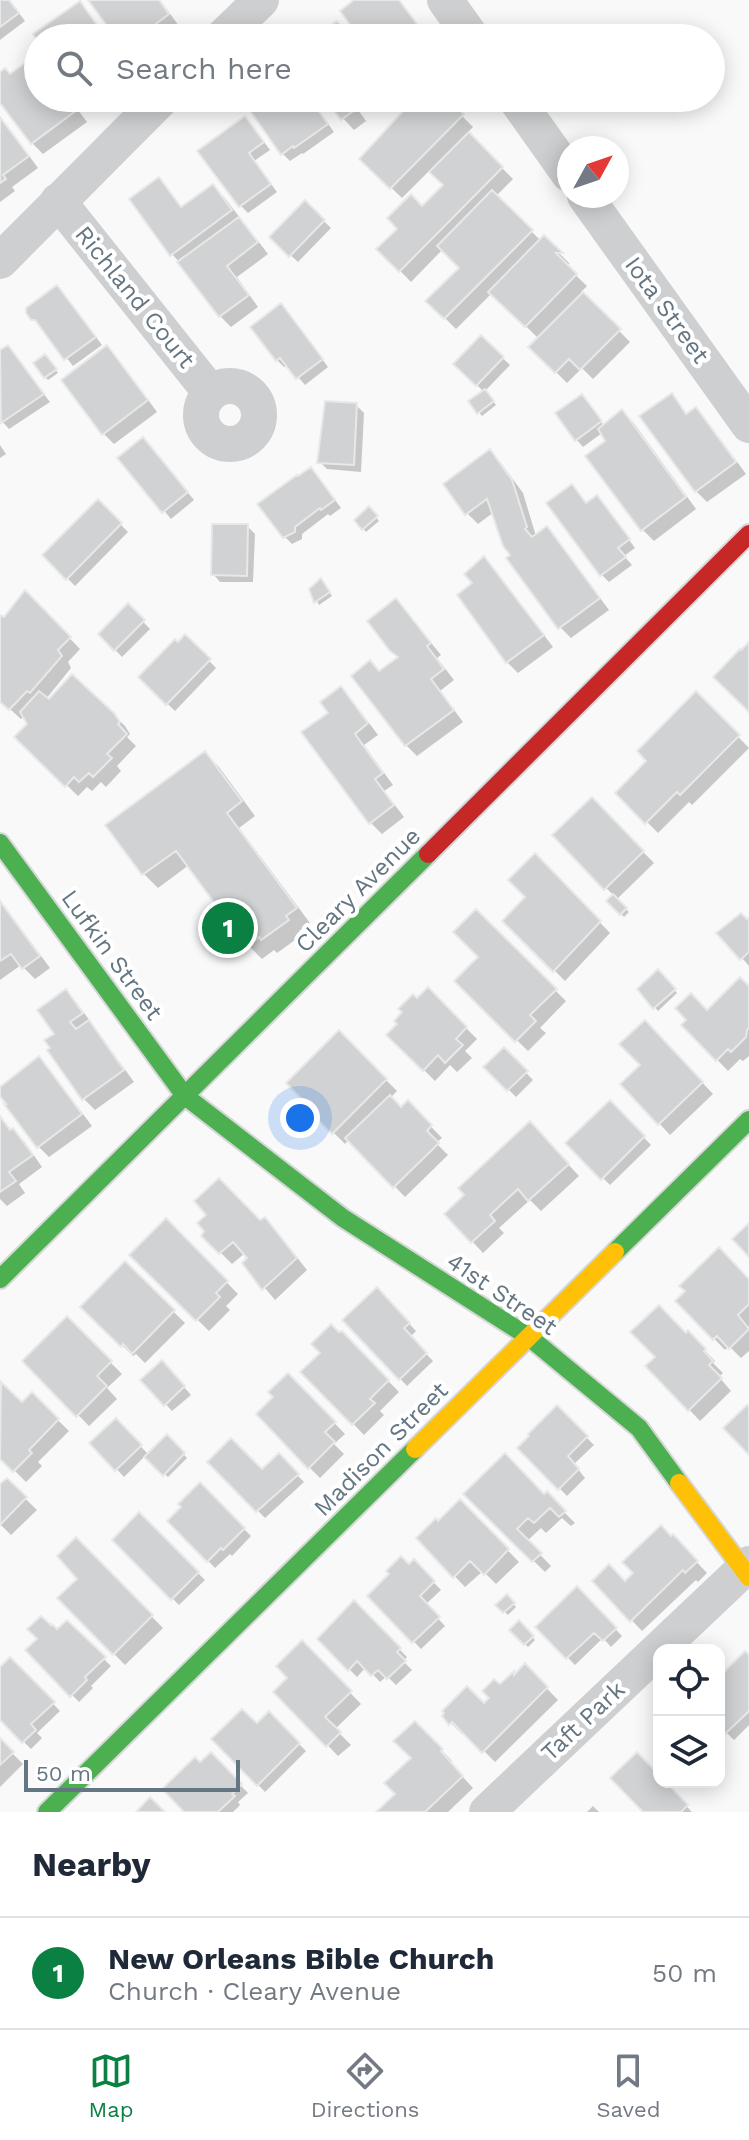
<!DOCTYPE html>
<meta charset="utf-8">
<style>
:root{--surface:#fff;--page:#f2f2f3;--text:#1f2937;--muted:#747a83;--line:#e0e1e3;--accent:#0b8043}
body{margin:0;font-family:"Work Sans",sans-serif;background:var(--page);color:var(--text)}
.controls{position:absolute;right:24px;bottom:24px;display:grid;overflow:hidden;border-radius:16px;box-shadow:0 4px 20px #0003}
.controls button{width:72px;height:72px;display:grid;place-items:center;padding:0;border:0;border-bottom:2px solid var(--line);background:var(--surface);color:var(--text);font:40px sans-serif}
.compass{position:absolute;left:557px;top:136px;width:72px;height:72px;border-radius:50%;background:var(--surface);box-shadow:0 4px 20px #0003;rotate:50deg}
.scale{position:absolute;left:24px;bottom:20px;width:216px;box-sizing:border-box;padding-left:8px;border:4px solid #657683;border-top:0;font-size:22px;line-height:28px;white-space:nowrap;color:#657683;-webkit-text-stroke:6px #fff;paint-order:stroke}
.you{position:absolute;left:300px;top:1118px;width:28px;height:28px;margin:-20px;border:6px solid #fff;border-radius:50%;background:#1a73e8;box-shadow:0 0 0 12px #1a73e833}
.badge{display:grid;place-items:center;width:52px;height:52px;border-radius:50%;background:var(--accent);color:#fff;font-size:26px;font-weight:700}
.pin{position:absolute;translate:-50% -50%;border:4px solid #fff;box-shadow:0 2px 8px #0006}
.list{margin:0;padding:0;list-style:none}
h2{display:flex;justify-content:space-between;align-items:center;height:104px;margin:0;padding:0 32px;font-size:34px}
h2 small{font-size:26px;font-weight:400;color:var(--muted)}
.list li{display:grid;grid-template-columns:52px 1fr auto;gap:24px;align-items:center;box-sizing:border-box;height:112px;padding:0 32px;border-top:2px solid var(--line)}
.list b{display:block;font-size:30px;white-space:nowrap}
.list p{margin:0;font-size:26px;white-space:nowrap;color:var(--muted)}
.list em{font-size:26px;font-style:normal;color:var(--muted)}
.icon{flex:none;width:44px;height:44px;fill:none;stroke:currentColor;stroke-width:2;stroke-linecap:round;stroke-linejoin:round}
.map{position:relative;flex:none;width:749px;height:1812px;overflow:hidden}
.search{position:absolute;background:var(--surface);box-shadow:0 4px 20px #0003;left:24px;right:24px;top:24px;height:88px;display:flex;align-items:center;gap:20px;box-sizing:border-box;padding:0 28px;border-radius:44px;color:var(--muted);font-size:30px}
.sheet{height:216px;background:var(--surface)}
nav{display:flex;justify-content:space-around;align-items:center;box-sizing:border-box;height:112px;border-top:2px solid var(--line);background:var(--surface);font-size:22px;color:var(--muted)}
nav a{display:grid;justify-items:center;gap:4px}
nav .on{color:var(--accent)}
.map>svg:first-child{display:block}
.shadow{fill:#0003}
.building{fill:#d0d2d3;stroke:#e8e8e8;stroke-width:2}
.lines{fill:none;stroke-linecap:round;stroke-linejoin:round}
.fast-casing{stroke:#d5d6d7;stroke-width:22}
.slow-casing{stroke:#d5d6d7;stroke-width:22}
.jam-casing{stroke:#d5d6d7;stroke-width:22}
.street{stroke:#cecfd0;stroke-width:36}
.fast{stroke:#4caf50;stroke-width:18}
.slow{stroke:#ffc107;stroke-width:18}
.jam{stroke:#c62828;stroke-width:18}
.labels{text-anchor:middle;stroke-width:8;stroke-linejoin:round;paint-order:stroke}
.street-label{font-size:24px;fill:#657683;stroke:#fff}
</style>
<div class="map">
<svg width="749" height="1812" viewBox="0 0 749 1812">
<rect width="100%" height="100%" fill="#f9f9f9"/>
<path class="shadow" d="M0 0H9L25 21 0 40Z
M91 0H160L179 26 162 38H118Z
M358 0H399L427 38H362Z
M38 60V98H69L87 122 43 154 32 143 0 100V74L11 76Z
M84 98H100L91 105Z
M252 98H309L334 132 303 154 302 153 290 161 283 154Z
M324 98H368L371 102 359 111 366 121 354 130Z
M418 98H444L473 127 467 133 513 179 496 196 541 241 544 238 570 264 563 263 587 286 581 292 630 342 593 379 582 368 567 383 531 347 539 339 492 293 456 329 428 301 461 268 443 249 411 282 379 249 445 186 430 170 402 198 361 159Z
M0 116 38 168 12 187 15 191 0 202Z
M252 126 270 150 254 161 277 192 248 213 241 206Z
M159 180 183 208 213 186 224 197 268 254 237 277 258 307 231 327 220 316 181 264 172 254Z
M305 203 331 228 298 262 271 237Z
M64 295 102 345 73 366 42 327 32 319Z
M288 313 328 367 305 385 288 365 284 367 277 360Z
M481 338 510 365 485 391 496 405 482 416 471 402 484 392 456 364Z
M7 347 50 402 9 429 0 419V353Z
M107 348 118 359 157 412 114 444 103 433Z
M48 360 58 373 48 380 45 377Z
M671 396 688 415 696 410 707 421 746 474 707 502 696 491Z
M589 404 604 426 622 411 633 422 696 509 654 541 643 530 588 456 608 442 602 433 583 447 576 439Z
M356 405 364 413 361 472 327 469 320 462Z
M0 445 6 454 0 458Z
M150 447 194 500 171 519 120 458Z
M490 452 501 463 523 493 536 536 546 529 557 540 609 610 571 638 560 627 513 555 494 512 478 524 467 513Z
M318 477 341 508 330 516 328 514 302 534V539L292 544 284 536Z
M98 502 128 532 75 586 45 555Z
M587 505H604L635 548 624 556 632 565 609 582 602 575Z
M369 509 379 521 366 532 357 520Z
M247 526 255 534 253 582H220L213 574Z
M484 559 495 570 553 647 518 673 507 662 460 595 474 584Z
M324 584 332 596 319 605 311 590Z
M26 593 80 649 68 662 71 668 46 699 49 701 113 714 125 726 130 734 127 737 136 746 117 766 121 771 106 787 101 782 92 791 87 787 78 796 17 737 29 724 24 716 21 719 0 700V617L4 619Z
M396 600 441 655 437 658 454 680 440 691 463 722 417 756 406 745 354 676 381 673 400 658Z
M128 606 150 629 122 657 100 634Z
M186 637 216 668 175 711 140 677Z
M341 689 352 700 378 735 364 745 393 785 384 791 404 817 382 834 371 823 331 713Z
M696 694 749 748 692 805 689 802 658 833 618 793 649 761Z
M205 753 219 767 255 816 239 828 310 923 299 931 302 935 277 953 274 950 262 959 248 945 189 865 158 888 144 874 107 825Z
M592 800 654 863 616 900 629 912 624 917 609 901 614 896 555 835Z
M535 855 610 933 565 981 505 921 528 897Z
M0 900 50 968 35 979 21 965 0 980Z
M476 912 566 1001 540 1028 546 1033 528 1051 457 981 481 957Z
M749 920V966L742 958Z
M658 972 677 993 658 1011 640 989Z
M749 989V1056L743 1061 740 1059 728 1071 684 1025Z
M428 990 477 1039 465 1051 472 1058 457 1072 450 1065 435 1081 389 1035 400 1024 405 1012Z
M66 992 77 1003 134 1082 95 1110 84 1099 49 1051 56 1034Z
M339 1033 397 1091 390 1098 402 1109 408 1103 442 1138 436 1143 448 1155 405 1197 349 1139 345 1144 305 1104Z
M656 1033 713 1094 670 1135 623 1084 643 1065Z
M504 1050 533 1080 516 1097 486 1067Z
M39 1059 50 1070 92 1126 49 1157 38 1146 0 1093V1089Z
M610 1102 651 1145 610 1185 568 1143Z
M0 1116 12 1131 24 1141 42 1167 19 1184 25 1193 7 1206 0 1199Z
M541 1135 579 1176 541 1211 530 1200 499 1228 504 1233 483 1253 447 1214Z
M166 1221 238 1294 226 1306 230 1310 209 1331 132 1255Z
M260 1223 276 1231 307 1270 275 1300 244 1263 250 1259 245 1253 232 1264 204 1236Z
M125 1264 185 1323 145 1363 136 1354 133 1356 83 1307Z
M749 1281V1326L747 1327 749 1329V1351L741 1358 729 1346 725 1350 678 1301Z
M377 1290 416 1331 410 1337 433 1361 407 1386 345 1320Z
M67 1319 122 1374 107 1388 117 1399 89 1426 25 1361Z
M341 1333 399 1392 380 1411 384 1415 364 1435 303 1372Z
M688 1333 715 1361 713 1363 723 1373 719 1377 731 1391 700 1421 648 1366Z
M169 1370 191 1395 172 1411 143 1380Z
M288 1375 345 1434 334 1444 344 1454 320 1478 309 1467 276 1397Z
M1 1385 22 1405 32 1395 69 1431 38 1462 42 1466 26 1482 0 1456Z
M557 1408 594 1445 574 1464 585 1478 567 1496 520 1448Z
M116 1421 149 1455 167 1437 187 1458 168 1477 145 1456 124 1477 92 1443Z
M278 1456 304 1482 265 1518 210 1462 262 1472Z
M7 1481 37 1510 11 1535 0 1524V1487Z
M200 1485 251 1536 232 1556 230 1554 215 1568 170 1521Z
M466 1494 544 1496 546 1494 575 1523 571 1526 562 1518 546 1533 541 1528 527 1541 551 1566 545 1572Z
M460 1502 519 1562 496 1584 483 1571 465 1587 418 1538 438 1524Z
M139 1515 205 1580 179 1605 114 1540Z
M673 1537 707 1573 698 1582 696 1580 642 1631 594 1581 625 1583Z
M76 1540 163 1628 125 1665 60 1598 79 1579Z
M414 1562 441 1590 425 1605 445 1626 421 1649 370 1596Z
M577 1589 622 1636 611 1647 603 1638 575 1665 538 1627Z
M507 1597 516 1607 508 1615 498 1605Z
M354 1603 407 1657 403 1661 412 1670 396 1685 387 1676 380 1682 366 1667 357 1677 319 1639Z
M67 1623 111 1666 91 1686 93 1688 79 1702 28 1650 57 1632Z
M519 1623 535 1640 528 1647 512 1630Z
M302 1643 361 1704 335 1729 351 1745 338 1756 276 1692 290 1678Z
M749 1657V1725L734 1740 719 1725V1679Z
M10 1659 60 1711 37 1733 42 1738 31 1749 0 1718V1669Z
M525 1666 558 1700 495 1762 465 1732 462 1734 444 1716 484 1706 514 1674 515 1676Z
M269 1714 306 1751 265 1792 214 1739 257 1726Z
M415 1723 452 1761 450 1763 473 1788 448 1812H379L398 1794 413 1758Z
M0 1741 23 1764 0 1787Z
M211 1755 248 1793 238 1802 240 1805 233 1812H186L200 1765Z
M659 1777V1782H663L692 1812H645Z
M593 1806 599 1812H587Z"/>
<path class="building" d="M0 0H9L19 13 0 27Z
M88 0H159L169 14 137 38H116Z
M354 0H399L422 31 414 38H376L374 35 370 38H360L340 11Z
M80 1 106 38H38V41L33 34Z
M337 21 350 38H314Z
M36 55 38 57V98H68L77 110 31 144 0 103V72L5 68 10 74Z
M249 98H309L328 124 294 148 293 146 281 155 244 102Z
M321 98H351L349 100 356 109 341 120 330 105 327 107Z
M415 98H447L464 114 390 189 359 159Z
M245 116 264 142 249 153 271 184 239 207 197 151Z
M0 117 29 156 3 175 6 179 0 183Z
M469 132 503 167 399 272 376 249 397 229 387 218 411 194 422 206 443 185 429 172Z
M159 177 181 207 213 184 232 210 170 256 129 199Z
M492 190 533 230 444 319 425 301 459 268 437 246Z
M305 200 325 220 289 257 269 237Z
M239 217 258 242 227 266 249 295 219 317 177 262Z
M544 235 563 253H556L577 274 525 327 488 292Z
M57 285 96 337 64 360 35 320H31L26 313V308Z
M583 292 621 329 580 370 569 359 555 373 528 347Z
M281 303 323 359 296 379 280 358 276 361 250 327Z
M481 335 504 357 476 386 453 364Z
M8 345 44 394 1 423 0 350Z
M107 345 148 400 102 435 61 380Z
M45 354 57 369 44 378 33 363Z
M485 389 494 401 477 414 468 401Z
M672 393 686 414 696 407 736 462 695 492 639 416Z
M582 394 602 421 575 441 555 413Z
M325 401 357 403 354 465 317 463Z
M622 409 686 497 641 531 585 456 605 441 598 429Z
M143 437 188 492 162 513 117 458Z
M490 449 512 480 527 527 525 529 532 537 547 526 600 598 558 629 506 558 510 555 503 546 487 499 465 515 443 484Z
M311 467 335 500 321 510 320 508 295 527V532L283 538 257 504 297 475 298 476Z
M572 484 586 503 597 495 630 539 618 548 626 557 600 576 546 503Z
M98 499 122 523 66 580 42 555Z
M369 506 378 516 362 530 354 520Z
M212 524H248L247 576 211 575Z
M484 556 544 635 506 663 457 595 472 583 464 574Z
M321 578 330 592 314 603 309 589Z
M25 590 71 637 58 650 62 656 30 693 27 691 9 710 0 702V615L4 617Z
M396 598 431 643 427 646 444 669 431 679 454 710 405 746 351 676 370 660 379 671 398 657 390 651 367 621Z
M128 603 145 620 114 651 98 634Z
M185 634 211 659 166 705 138 677 175 639 178 642Z
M749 642V712L713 677 740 649 741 650Z
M72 674 114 713 120 722 118 724 127 734 107 754 112 758 93 777 89 773 79 782 74 777 65 787 14 737 27 724 20 712 39 691 49 699Z
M341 686 368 723 355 734 383 773 375 779 394 805 369 824 301 732 328 713 320 702Z
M696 691 740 735 680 795 677 792 645 824 615 793 646 761 637 751Z
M205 751 242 801 227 813 297 908 286 916 289 920 261 940 259 937 247 947 176 851 142 875 105 825Z
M592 797 644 851 604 890 552 835Z
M535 853 601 921 553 972 502 921 525 897 508 880Z
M613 894 627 908 620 915 606 901Z
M0 901 40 956 22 969 11 954 0 961Z
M476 909 557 989 530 1015 536 1021 515 1042 454 981 478 957 453 932Z
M741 913 747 919 749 918V952L740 960 716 933Z
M658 969 676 989 653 1009 637 989Z
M740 977 749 986V1028L747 1030 746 1037 731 1052 728 1049 716 1061 681 1025 686 1020 675 1008 691 993 707 1010Z
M428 987 467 1027 456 1039 463 1045 445 1063 438 1055 423 1071 386 1035 397 1024 394 1021 402 1012 398 1009 413 994 417 998Z
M66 989 83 1013 70 1022 76 1029 89 1020 124 1070 82 1100 47 1050 50 1048 44 1040 54 1034 37 1010Z
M645 1020 703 1082 658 1125 620 1084 640 1065 619 1044Z
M339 1030 387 1079 332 1134 302 1104 305 1102 286 1083Z
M504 1047 528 1071 507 1091 483 1067Z
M39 1056 82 1114 37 1148 4 1104H6L0 1096V1087Z
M390 1095 401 1107 408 1100 432 1125 427 1131 439 1143 393 1188 345 1138Z
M610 1100 645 1136 601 1180 565 1143Z
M0 1116 10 1130 13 1128 33 1155 9 1172 16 1181 0 1192Z
M530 1121 569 1164 528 1201 518 1189 490 1215 495 1221 471 1243 444 1214 464 1195 458 1188Z
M219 1178 260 1220 265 1217 297 1258 262 1290 242 1263 247 1258 233 1242 219 1254 201 1236 204 1231 197 1223 206 1215 194 1201Z
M166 1218 228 1281 216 1293 220 1297 196 1321 129 1255Z
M749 1223V1257L732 1239Z
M719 1247 749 1279V1304L738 1315 749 1329 729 1349 717 1336 713 1340 675 1301 685 1291 679 1286Z
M125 1261 175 1310 132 1354 123 1344 121 1347 80 1307Z
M377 1287 410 1323 404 1328 427 1353 399 1380 342 1320Z
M659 1305 686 1333 688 1330 706 1349 704 1351 713 1361 709 1365 722 1378 688 1411 645 1366 655 1357 630 1332Z
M67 1316 112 1361 97 1376 107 1386 76 1417 22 1361Z
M331 1324 339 1332 342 1331 389 1380 370 1399 375 1403 352 1425 300 1372 320 1353 311 1344Z
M162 1360 185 1386 164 1406 140 1380Z
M288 1373 336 1422 325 1432 335 1442 308 1469 256 1414 273 1397 268 1392Z
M1 1382 22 1402 32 1392 59 1419 29 1450 32 1453 13 1472 0 1459Z
M557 1405 588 1436 568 1456 579 1469 558 1490 517 1448 529 1436 528 1434Z
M747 1405 749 1407V1455L723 1428Z
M116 1418 142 1445 115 1471 89 1443Z
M167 1434 185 1453 163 1476 144 1457Z
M231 1438 262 1469 279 1453 299 1474 256 1512 207 1462Z
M505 1453 544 1494 547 1491 566 1511 559 1517 550 1508 534 1523 528 1518 517 1529 542 1553 532 1562 463 1494Z
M7 1478 27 1497 0 1525V1484Z
M200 1482 245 1528 223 1550 221 1548 207 1562 167 1521 181 1507 178 1504Z
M460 1499 509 1549 484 1575 470 1561 453 1578 416 1538 436 1518 438 1521Z
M139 1512 199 1572 171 1600 112 1540Z
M661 1525 671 1536 673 1534 698 1561 685 1573 683 1570 630 1622 592 1581 609 1564 625 1581 633 1573 622 1562Z
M76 1537 153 1615 113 1655 57 1598 77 1579 57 1556Z
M401 1556 409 1564 414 1559 435 1581 420 1596 440 1617 412 1643 367 1596 389 1574 386 1571Z
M577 1586 617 1628 603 1641 594 1633 566 1659 535 1627Z
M507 1594 515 1603 503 1613 495 1605Z
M354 1600 401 1648 397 1652 406 1661 387 1679 378 1670 371 1676 357 1661 348 1671 317 1639Z
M41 1616 51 1625 52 1624 57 1629 67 1620 106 1657 85 1677 87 1680 70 1697 25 1650 37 1639 27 1629Z
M519 1620 534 1636 524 1645 509 1630Z
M302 1640 352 1691 325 1717 341 1732 326 1747 273 1692 287 1678 276 1666Z
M745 1651 749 1655V1711L725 1734 719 1727V1677Z
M10 1657 55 1702 31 1724 36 1730 22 1743 0 1720V1667Z
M525 1663 548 1687 482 1753 452 1722 449 1725 442 1716 444 1713 442 1711 467 1686 484 1703 489 1698 482 1691 494 1679 500 1684 514 1671V1675Z
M242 1709 257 1723 269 1711 300 1743 257 1786 211 1739Z
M415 1721 443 1749 441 1751 463 1776 425 1812H376L395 1794 384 1783 411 1758 393 1741Z
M0 1738 14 1752 0 1765Z
M211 1752 242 1784 232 1794 235 1796 218 1812H184L162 1789 195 1757 200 1762Z
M637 1752 659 1775V1782H666L688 1805 681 1812H643L610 1778Z
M150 1797 165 1812H136Z"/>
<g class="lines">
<g class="fast-casing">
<path id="fast" d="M0 843 185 1096 343 1218 529 1337 639 1428 679 1483
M615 1252 749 1120
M0 1279 428 854
M47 1812 415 1449"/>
</g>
<g class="slow-casing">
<path id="slow" d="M415 1449 615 1252
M679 1483 749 1577"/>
</g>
<g class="jam-casing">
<path id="jam" d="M428 854 749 534"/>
</g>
<path class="street" d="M445 0 472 38
M222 38 261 0
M515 98 569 174
M585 196 749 425
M58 201 211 393
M0 261 162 98
M201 415a29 29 0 1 1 58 0a29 29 0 1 1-58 0Z
M487 1812 749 1564"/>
<use href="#fast" class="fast"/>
<use href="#slow" class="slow"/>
<use href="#jam" class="jam"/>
</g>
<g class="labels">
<g class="street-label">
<text transform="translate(135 297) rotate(51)" y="8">Richland Court</text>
<text transform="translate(667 310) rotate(54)" y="8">Iota Street</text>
<text transform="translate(358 890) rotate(-45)" y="8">Cleary Avenue</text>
<text transform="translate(112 955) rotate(54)" y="8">Lufkin Street</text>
<text transform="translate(502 1294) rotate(34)" y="8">41st Street</text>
<text transform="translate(381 1449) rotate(-45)" y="8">Madison Street</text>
<text transform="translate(583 1721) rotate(-43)" y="8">Taft Park</text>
</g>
</g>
</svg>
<div class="controls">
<button><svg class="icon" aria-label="locate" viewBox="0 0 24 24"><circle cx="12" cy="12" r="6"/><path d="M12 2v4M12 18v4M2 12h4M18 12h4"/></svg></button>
<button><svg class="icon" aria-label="layers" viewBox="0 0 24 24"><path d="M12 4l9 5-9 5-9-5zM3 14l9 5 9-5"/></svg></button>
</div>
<svg class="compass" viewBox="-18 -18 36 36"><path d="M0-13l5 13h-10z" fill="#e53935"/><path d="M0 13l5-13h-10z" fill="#747a83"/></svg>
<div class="scale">50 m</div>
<div class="you"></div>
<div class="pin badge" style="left:228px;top:928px">1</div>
<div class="search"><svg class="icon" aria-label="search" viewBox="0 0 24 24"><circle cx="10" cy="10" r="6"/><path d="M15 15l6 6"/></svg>Search here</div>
</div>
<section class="sheet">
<h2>Nearby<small></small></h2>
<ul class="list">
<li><span class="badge">1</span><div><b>New Orleans Bible Church</b><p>Church · Cleary Avenue</p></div><em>50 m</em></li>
</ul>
</section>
<nav>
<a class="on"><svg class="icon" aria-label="map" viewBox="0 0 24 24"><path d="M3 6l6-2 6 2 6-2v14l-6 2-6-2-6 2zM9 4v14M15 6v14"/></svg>Map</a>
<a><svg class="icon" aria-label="directions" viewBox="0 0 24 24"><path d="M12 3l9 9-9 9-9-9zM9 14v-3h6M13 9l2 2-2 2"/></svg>Directions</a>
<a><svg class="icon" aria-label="saved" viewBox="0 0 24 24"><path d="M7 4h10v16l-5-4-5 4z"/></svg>Saved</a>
</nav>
